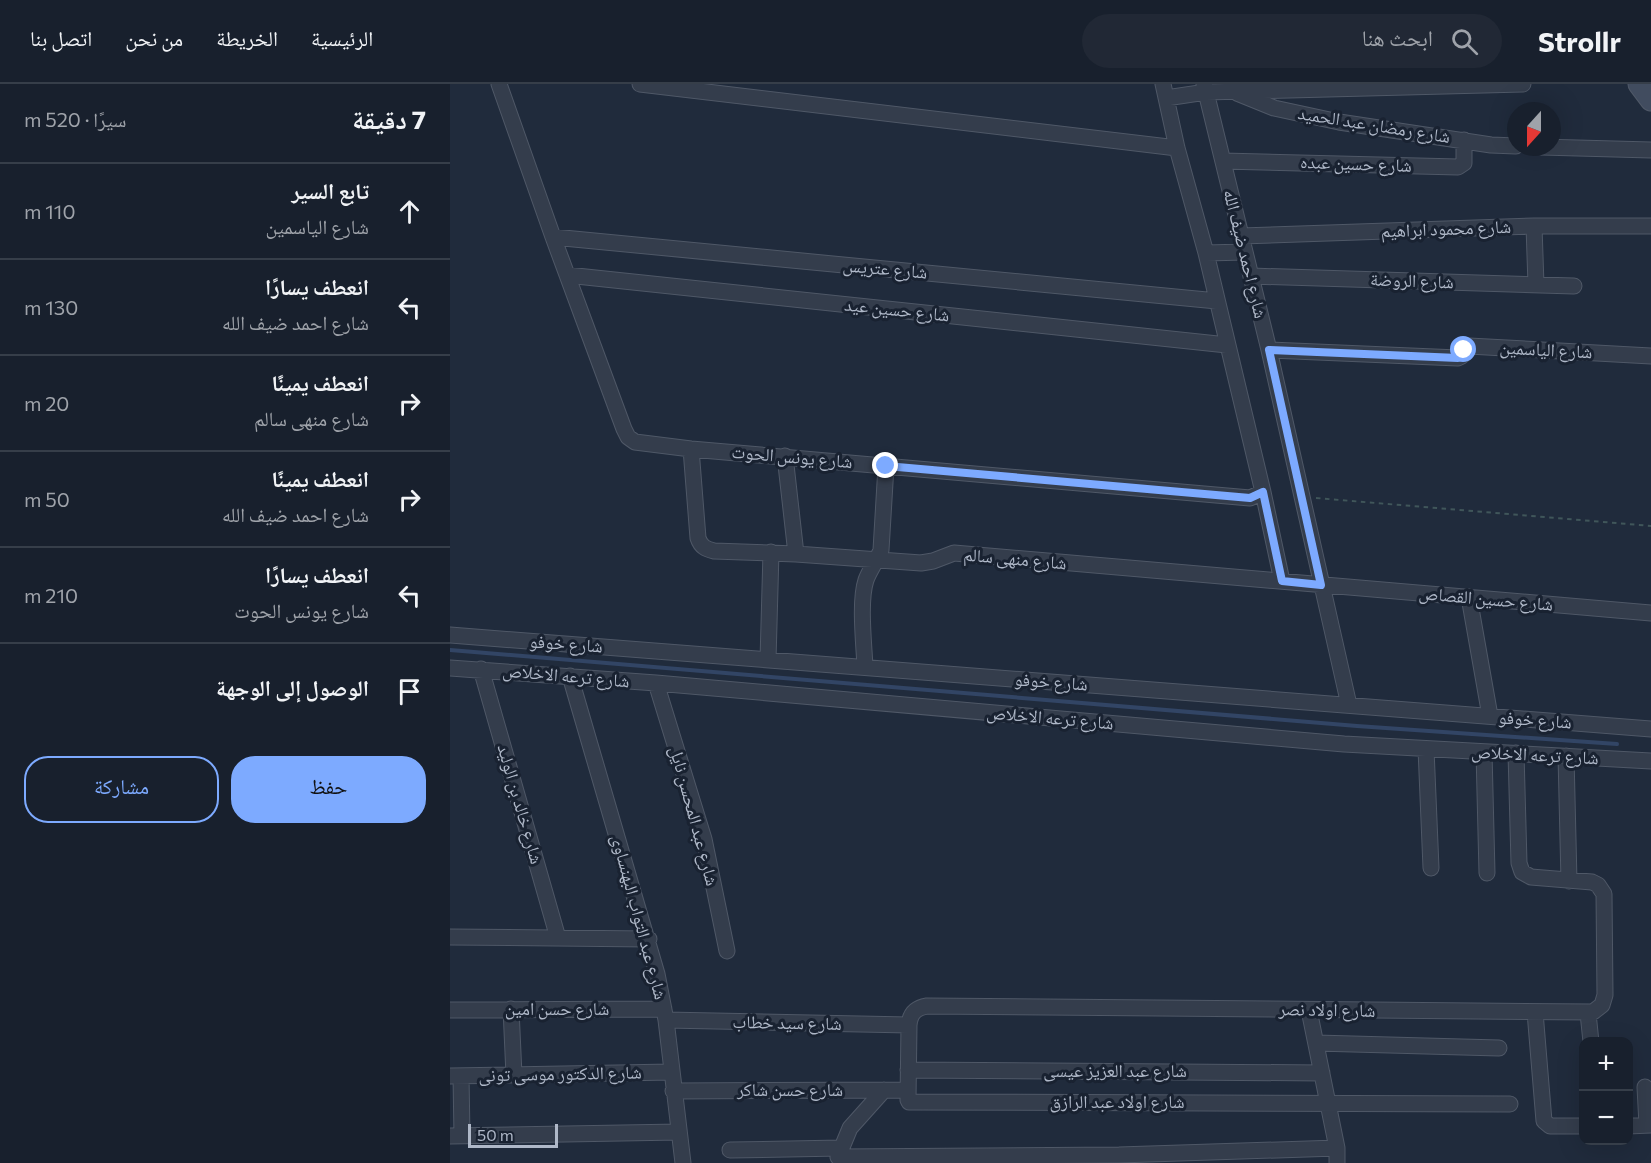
<!DOCTYPE html>
<html lang="ar">
<meta charset="utf-8">
<style>
:root{--surface:#18202d;--page:#212835;--text:#f1f3f6;--muted:#9fa3aa;--line:#363e49;--accent:#7daaff}
body{margin:0;font-family:Commissioner,"Noto Naskh Arabic",sans-serif;background:var(--page);color:var(--text);direction:rtl}
.controls{position:absolute;right:18px;bottom:18px;display:grid;overflow:hidden;border-radius:12px;box-shadow:0 6px 24px #0002}
.controls button{width:54px;height:54px;display:grid;place-items:center;padding:0;border:0;border-bottom:2px solid var(--line);background:var(--surface);color:var(--text);font:30px sans-serif}
.compass{position:absolute;left:1057px;top:18px;width:54px;height:54px;border-radius:50%;background:var(--surface);box-shadow:0 6px 24px #0002;rotate:201deg}
.scale{position:absolute;left:18px;bottom:15px;width:90px;box-sizing:border-box;padding-left:6px;border:3px solid #afb8c8;border-top:0;font-size:16px;line-height:21px;white-space:nowrap;color:#afb8c8;-webkit-text-stroke:4px #192231;paint-order:stroke}
.stop{position:absolute;width:18px;height:18px;margin:-14px;border:4px solid #7daaff;border-radius:50%;background:#fff}
.stop.end{background:#7daaff;border-color:#fff;box-shadow:0 2px 6px #0008}
.list{margin:0;padding:0;list-style:none}
h2{display:flex;justify-content:space-between;align-items:center;height:78px;margin:0;padding:0 24px;font-size:26px}
h2 small{font-size:20px;font-weight:400;color:var(--muted)}
.list li{display:grid;grid-template-columns:39px 1fr auto;gap:18px;align-items:center;box-sizing:border-box;height:96px;padding:0 24px;border-top:2px solid var(--line)}
.list b{display:block;font-size:22px;white-space:nowrap}
.list p{margin:0;font-size:20px;white-space:nowrap;color:var(--muted)}
.list em{font-size:20px;font-style:normal;color:var(--muted)}
.actions{display:flex;gap:12px;padding:18px 24px}
.actions a{flex:1;padding:14px 0;border:2px solid var(--accent);border-radius:24px;text-align:center;font-size:21px;color:var(--accent)}
.actions .main{background:var(--accent);color:#111}
.icon{flex:none;width:33px;height:33px;fill:none;stroke:currentColor;stroke-width:2;stroke-linecap:round;stroke-linejoin:round}
.map{position:relative;flex:none;width:1201px;height:1079px;overflow:hidden;direction:ltr}
header{display:flex;align-items:center;gap:36px;box-sizing:border-box;height:84px;padding:0 30px;background:var(--surface);border-bottom:2px solid var(--line)}
header strong{font-size:28px}
nav{display:flex;gap:33px;margin-inline-start:auto;font-size:21px}
.search{width:420px;height:54px;background:var(--page);display:flex;align-items:center;gap:15px;box-sizing:border-box;padding:0 21px;border-radius:33px;color:var(--muted);font-size:22px}
main{display:flex}
aside{flex:1;background:var(--surface)}
.map>svg:first-child{display:block}
.lines{fill:none;stroke-linecap:round;stroke-linejoin:round}
.stream{stroke:#324565;stroke-width:4}
.minor-casing{stroke:#4f5867;stroke-width:17}
.secondary-casing{stroke:#4f5867;stroke-width:23}
.path{stroke:#40565a;stroke-width:2;stroke-dasharray:4.5 4.5;stroke-linecap:butt}
.minor{stroke:#343d4c;stroke-width:15}
.secondary{stroke:#414c5f;stroke-width:21}
.route{stroke:#7daaff;stroke-width:8}
.labels{text-anchor:middle;stroke-width:6;stroke-linejoin:round;paint-order:stroke}
.street-label{font-size:18px;fill:#afb8c8;stroke:#192231}
</style>
<header>
<strong>Strollr</strong>
<div class="search"><svg class="icon" aria-label="search" viewBox="0 0 24 24"><circle cx="10" cy="10" r="6"/><path d="M15 15l6 6"/></svg>ابحث هنا</div>
<nav><a>الرئيسية</a><a>الخريطة</a><a>من نحن</a><a>اتصل بنا</a></nav>
</header>
<main>
<div class="map">
<svg width="1201" height="1079" viewBox="0 0 1201 1079">
<rect width="100%" height="100%" fill="#202b3c"/>
<g class="lines">
<path class="stream" d="M0 566 907 642 1167 660"/>
<g class="minor-casing">
<path id="minor" d="M49 0 103 153 174 345 178 353 185 358 241 365 800 414 813 408
M190 0 727 64
M713 0 727 64 756 169 813 408 832 497
M754 0 819 266 899 621
M787 9 824 24 889 38 1041 61 1066 62
M716 14 756 8 1073 0
M1091 63 1201 66
M773 77 1008 83 1014 79V56
M1084 142 1086 201
M791 152 1084 142H1201
M103 153 767 217
M756 169 795 168
M117 191 777 261
M801 192 1124 202
M819 266 1008 274 1012 272 1014 264 1019 262 1201 272
M241 365 248 454C251 463 256 465 264 467L346 470 471 479 483 477 504 469 1201 529
M335 372 346 470
M1019 513 1040 632
M0 551 1201 645
M318 576 321 468
M415 583C414 560 409 517 416 496 420 485 427 477 431 466L436 382
M0 584 206 599 894 660 1201 677
M31 585 108 854
M120 592 207 890 216 936 233 1079
M206 599 254 755 277 867
M976 665 981 784
M1034 668 1037 789
M1116 672 1119 797
M0 853 199 855
M61 925 64 991
M0 926 214 925
M859 926 887 1064V1079
M1085 928 1094 1037 1100 1042H1134
M1138 929 1141 958
M216 936 459 941
M866 959 1049 964
M458 986 872 989
M0 992 221 988
M11 992 12 1052
M1195 1003 1197 1041
M223 1007 458 1006
M1060 1020 459 1018 458 1016 459 941C460 930 465 924 477 922L1143 928 1152 921 1155 911 1154 810 1148 801 1142 798 1081 793 1072 788 1069 779 1066 669
M1178 1042 1201 1041
M0 1052 229 1048
M280 1066 391 1064
M388 1073 669 1071 887 1064
M388 1073 400 1044 434 1006"/>
</g>
<g class="secondary-casing">
<path id="secondary" d="M1189 0 1201 16"/>
</g>
<path class="path" d="M866 414 1201 442"/>
<use href="#minor" class="minor"/>
<use href="#secondary" class="secondary"/>
</g>
<g class="lines">
<path class="route" d="M436 382 800 414 813 408 832 497 871 501 819 266 1008 274 1012 272 1014 266"/>
</g>
<g class="labels">
<g class="street-label">
<text transform="translate(924 41) rotate(9)" y="6">شارع رمضان عبد الحميد</text>
<text transform="translate(906 80) rotate(2)" y="6">شارع حسين عبده</text>
<text transform="translate(996 145) rotate(-2)" y="6">شارع محمود ابراهيم</text>
<text transform="translate(795 170) rotate(76)" y="6">شارع احمد ضيف الله</text>
<text transform="translate(435 185) rotate(5)" y="6">شارع عتريس</text>
<text transform="translate(962 197) rotate(2)" y="6">شارع الروضة</text>
<text transform="translate(447 226) rotate(6)" y="6">شارع حسين عيد</text>
<text transform="translate(1096 266) rotate(3)" y="6">شارع الياسمين</text>
<text transform="translate(342 373) rotate(5)" y="6">شارع يونس الحوت</text>
<text transform="translate(565 475) rotate(5)" y="6">شارع منهى سالم</text>
<text transform="translate(1036 515) rotate(5)" y="6">شارع حسين القصاص</text>
<text transform="translate(116 560) rotate(4)" y="6">شارع خوفو</text>
<text transform="translate(116 592) rotate(5)" y="6">شارع ترعه الاخلاص</text>
<text transform="translate(601 598) rotate(4)" y="6">شارع خوفو</text>
<text transform="translate(600 634) rotate(5)" y="6">شارع ترعه الاخلاص</text>
<text transform="translate(1085 636) rotate(4)" y="6">شارع خوفو</text>
<text transform="translate(1085 671) rotate(3)" y="6">شارع ترعه الاخلاص</text>
<text transform="translate(70 720) rotate(74)" y="6">شارع خالد بن الوليد</text>
<text transform="translate(244 732) rotate(75)" y="6">شارع عبد المحسن نايل</text>
<text transform="translate(189 833) rotate(75)" y="6">شارع عبد التواب البهنساوى</text>
<text x="107" y="931">شارع حسن امين</text>
<text transform="translate(877 926) rotate(1)" y="6">شارع اولاد نصر</text>
<text transform="translate(337 939) rotate(1)" y="6">شارع سيد خطاب</text>
<text x="665" y="993">شارع عبد العزيز عيسى</text>
<text transform="translate(110 990) rotate(-1)" y="6">شارع الدكتور موسى تونى</text>
<text x="340" y="1012">شارع حسن شاكر</text>
<text x="667" y="1024">شارع اولاد عبد الرازق</text>
</g>
</g>
</svg>
<div class="controls">
<button>+</button>
<button>−</button>
</div>
<svg class="compass" viewBox="-18 -18 36 36"><path d="M0-13l5 13h-10z" fill="#e53935"/><path d="M0 13l5-13h-10z" fill="#9fa3aa"/></svg>
<div class="scale">50 m</div>
<div class="stop" style="left:1014px;top:266px"></div>
<div class="stop end" style="left:436px;top:382px"></div>
</div>
<aside>
<h2>7 دقيقة<small>سيرًا · 520 m</small></h2>
<ul class="list">
<li><svg class="icon" aria-label="ahead" viewBox="0 0 24 24"><path d="M12 20V5M6 11l6-6 6 6"/></svg><div><b>تابع السير</b><p>شارع الياسمين</p></div><em>110 m</em></li>
<li><svg class="icon" aria-label="left" viewBox="0 0 24 24"><path d="M17 20v-9H6M10 6l-5 5 5 5"/></svg><div><b>انعطف يسارًا</b><p>شارع احمد ضيف الله</p></div><em>130 m</em></li>
<li><svg class="icon" aria-label="right" viewBox="0 0 24 24"><path d="M7 20v-9h11M14 6l5 5-5 5"/></svg><div><b>انعطف يمينًا</b><p>شارع منهى سالم</p></div><em>20 m</em></li>
<li><svg class="icon" aria-label="right" viewBox="0 0 24 24"><path d="M7 20v-9h11M14 6l5 5-5 5"/></svg><div><b>انعطف يمينًا</b><p>شارع احمد ضيف الله</p></div><em>50 m</em></li>
<li><svg class="icon" aria-label="left" viewBox="0 0 24 24"><path d="M17 20v-9H6M10 6l-5 5 5 5"/></svg><div><b>انعطف يسارًا</b><p>شارع يونس الحوت</p></div><em>210 m</em></li>
<li><svg class="icon" aria-label="arrive" viewBox="0 0 24 24"><path d="M6 21V4h12l-3 4 3 4H6"/></svg><div><b>الوصول إلى الوجهة</b></div></li>
</ul>
<div class="actions"><a class="main">حفظ</a><a>مشاركة</a></div>
</aside>
</main>
